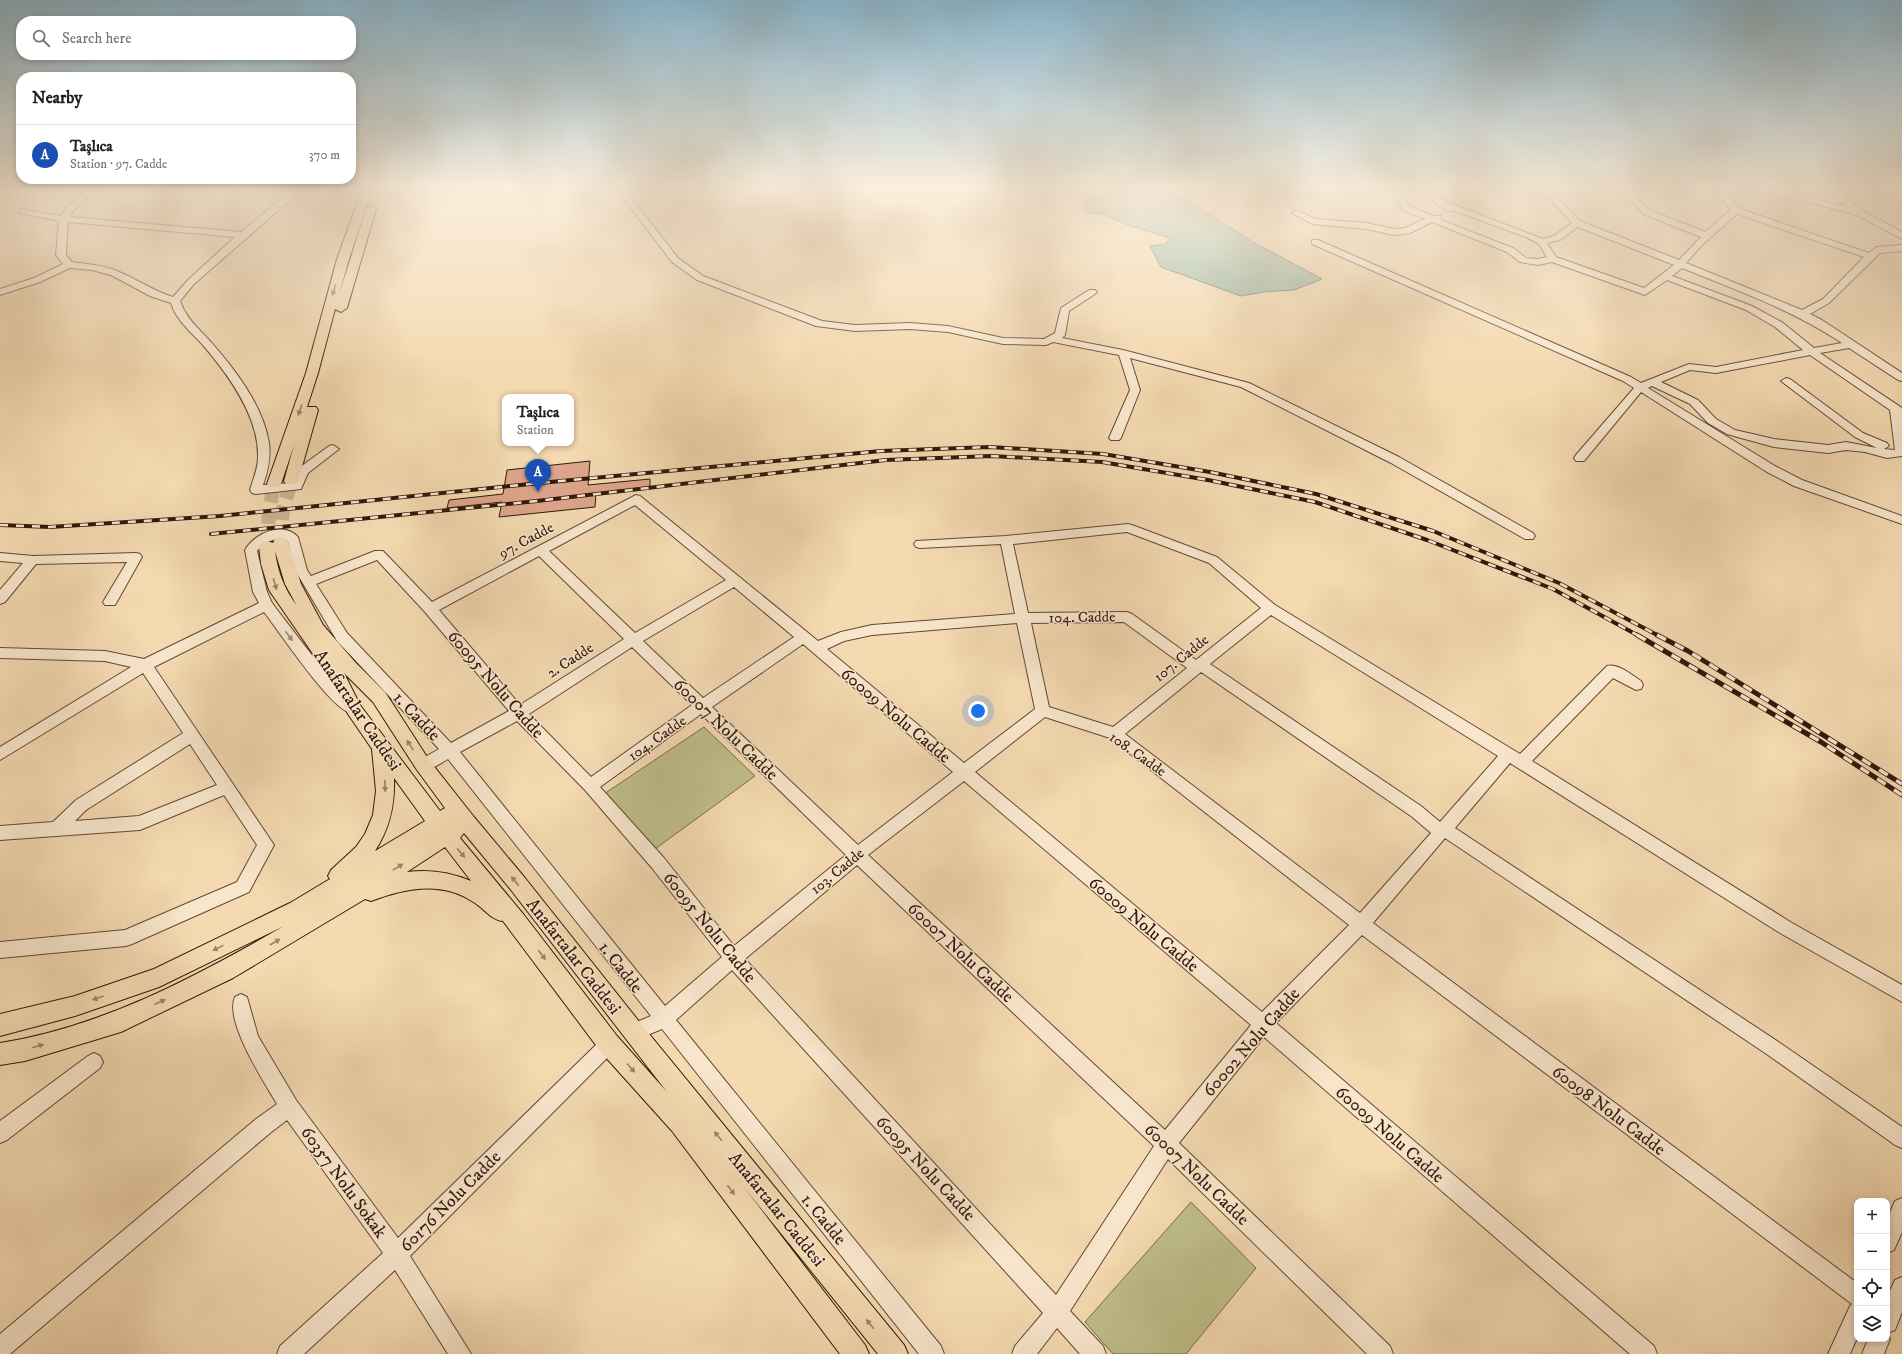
<!DOCTYPE html>
<meta charset="utf-8">
<style>
:root{--surface:#fff;--page:#f6f6f6;--text:#222;--muted:#767676;--line:#e0e0e0;--accent:#8f2418}
body{margin:0;font-family:"IM FELL DW Pica",serif;background:var(--page);color:var(--text)}
.controls{position:absolute;right:12px;bottom:12px;display:grid;overflow:hidden;border-radius:8px;box-shadow:0 2px 6px #0003}
.controls button{width:36px;height:36px;display:grid;place-items:center;padding:0;border:0;border-bottom:1px solid var(--line);background:var(--surface);color:var(--text);font:20px sans-serif}
.you{position:absolute;left:978px;top:711px;width:14px;height:14px;margin:-10px;border:3px solid #fff;border-radius:50%;background:#1a73e8;box-shadow:0 0 0 6px #1a73e833}
.badge{display:grid;place-items:center;width:26px;height:26px;border-radius:50%;background:var(--accent);color:#fff;font-size:13px;font-weight:700}
.pin{position:absolute;translate:-50% -33px;filter:drop-shadow(0 1px 2px #0008)}
.pin::after{content:'';position:absolute;top:21px;width:14px;height:12px;background:inherit;clip-path:polygon(0 0,100% 0,50% 100%)}
.popup{position:absolute;left:502px;top:394px;width:72px;height:52px;box-sizing:border-box;display:grid;place-content:center;border-radius:8px;background:var(--surface);filter:drop-shadow(0 1px 3px #0005);font-size:13px;white-space:nowrap;color:var(--muted)}
.popup b{font-size:15px;color:var(--text)}
.popup::after{content:'';position:absolute;left:50%;top:100%;margin-left:-8px;border:8px solid transparent;border-top-color:var(--surface)}
.list{margin:0;padding:0;list-style:none}
h2{display:flex;justify-content:space-between;align-items:center;height:52px;margin:0;padding:0 16px;font-size:17px}
h2 small{font-size:13px;font-weight:400;color:var(--muted)}
.list li{display:grid;grid-template-columns:26px 1fr auto;gap:12px;align-items:center;box-sizing:border-box;height:60px;padding:0 16px;border-top:1px solid var(--line)}
.list b{display:block;font-size:15px;white-space:nowrap}
.list p{margin:0;font-size:13px;white-space:nowrap;color:var(--muted)}
.list em{font-size:13px;font-style:normal;color:var(--muted)}
.icon{flex:none;width:22px;height:22px;fill:none;stroke:currentColor;stroke-width:2;stroke-linecap:round;stroke-linejoin:round}
.map{position:relative;flex:none;width:1902px;height:1354px;overflow:hidden}
.search{position:absolute;background:var(--surface);box-shadow:0 2px 6px #0003;left:16px;top:16px;width:340px;height:44px;display:flex;align-items:center;gap:10px;box-sizing:border-box;padding:0 14px;border-radius:16px;color:var(--muted);font-size:15px}
.panel{position:absolute;background:var(--surface);box-shadow:0 2px 6px #0003;left:16px;top:72px;width:340px;height:112px;border-radius:16px}
.map>svg:first-child{display:block}
.green{fill:#bfbe89;stroke:#786b4a}
.water{fill:#9cbaa8;stroke:#717969}
.building{fill:#dea58d;stroke:#31180b}
.lines{fill:none;stroke-linecap:round;stroke-linejoin:round}
.major-tunnel{stroke:#cdb290;stroke-width:14;stroke-dasharray:14 8;stroke-linecap:butt}
.minor-casing{stroke:#624834;stroke-width:2}
.major-casing{stroke:#31180b;stroke-width:2}
.minor{fill:#f8e6cc;fill-rule:evenodd}
.major{fill:#f4d9b1;fill-rule:evenodd}
.rail-far1-casing{stroke:#31180b;stroke-width:4}
.rail-casing{stroke:#31180b;stroke-width:5}
.rail-far1{stroke:#f8e6cc;stroke-width:2.5;stroke-dasharray:8;stroke-linecap:butt}
.rail{stroke:#f8e6cc;stroke-width:3.5;stroke-dasharray:10;stroke-linecap:butt}
.oneway{fill:#9c8266}
.oneway2{fill:#9e8975}
.labels{text-anchor:middle;stroke-width:3;stroke-linejoin:round;paint-order:stroke}
.street-label{font-size:15px;fill:#31180b;stroke:#f8e6cc}
.near-street-label{font-size:18px;fill:#31180b;stroke:#f8e6cc}
</style>
<div class="map">
<svg width="1902" height="1354" viewBox="0 0 1902 1354">
<rect width="100%" height="100%" fill="#f4d9b1"/>
<filter id="stains"><feTurbulence type="fractalNoise" baseFrequency=".005" numOctaves="4"/><feColorMatrix values="0 0 0 0 .2 0 0 0 0 .09 0 0 0 0 .02 0 0 0 .5 -.17"/></filter>
<radialGradient id="worn" r=".72"><stop offset=".6" stop-color="#630" stop-opacity="0"/><stop offset="1" stop-color="#630" stop-opacity=".3"/></radialGradient>
<path class="green" d="M704 727 755 776 655 849 604 794Z
M1191 1202 1256 1268 1186 1354H1113L1085 1322Z"/>
<path class="water" d="M1161 189 1184 198 1253 242 1322 279 1294 290 1263 292 1241 296 1161 267 1150 246 1165 244 1170 238 1128 225 1102 214 1087 213 1084 206 1097 194 1119 196Z"/>
<path class="building" d="M590 461 588 485 650 479V488L596 493 595 507 499 517 502 502 447 508 449 500 503 494 507 470Z"/>
<g class="lines">
<path class="major-tunnel" d="M280 542 283 510 291 481
M267 546 269 512 274 484"/>
<g class="minor-casing">
<path id="minor" d="M90 187H99L73 211 70 217 241 232 296 187H305L194 284 180 301C186 318 198 328 209 340 234 368 263 405 269 443 271 458 268 471 263 485L292 483 299 468 329 446 333 445 339 449 308 473 301 489 256 494 252 493 250 490C253 479 258 469 258 457 259 416 228 374 202 344 190 331 176 320 171 303L150 296 111 275 92 270 70 268 40 282 0 295V289L34 278 63 264 56 255 59 221 20 213V209L61 216 67 207ZM68 222 235 237 188 280 173 297C153 291 137 279 117 271 103 265 87 264 72 262L66 255Z
M615 187H623L678 258 703 276 822 321 855 325 910 323 948 326 1003 338 1044 339 1055 333 1061 308 1089 290H1095L1097 292 1095 294 1069 311 1065 335 1062 338 1123 350 1249 383 1399 457 1533 533 1535 536 1533 539H1525L1391 463 1241 387 1130 358 1140 390 1121 438 1119 440H1111L1109 438 1130 390 1119 355 1053 342 1046 345 1003 344 948 332 910 329 855 331 816 326 697 280 672 262Z
M1388 187H1396L1409 206 1433 216H1441V220L1513 248 1526 258 1538 259 1547 257 1539 244 1528 238 1455 211C1442 213 1429 196 1423 187H1431L1439 197 1447 202 1543 239 1554 236 1572 223 1539 187H1548L1580 221 1679 260 1701 237 1643 214 1620 187H1628L1649 210 1705 232 1731 210 1711 187H1720L1740 209 1869 253 1877 247 1902 245V251L1880 253 1829 303 1810 314 1822 320 1902 373V381L1898 380 1849 348 1820 353 1902 408V456L1887 458 1865 452 1846 450 1828 453 1774 447 1741 438 1727 434 1708 423 1690 404 1652 386 1648 388 1775 466 1802 480 1902 516V524L1794 486 1767 472 1641 392 1584 461H1576L1574 458 1576 455 1634 388 1623 381 1312 244V240H1318L1631 377 1641 383 1689 364 1716 367 1803 350 1775 327 1746 310 1667 280 1645 295 1552 262 1538 265 1520 262 1507 252 1432 222 1410 233 1394 235 1366 229 1313 224 1292 213 1296 210 1315 219 1366 223 1394 229 1405 228 1425 219 1403 210ZM1737 214 1864 257 1823 299 1802 310 1686 263 1702 245ZM1578 227 1674 265 1644 288 1556 257 1547 243 1560 240ZM1682 268C1738 291 1791 309 1842 343L1814 348 1783 323 1752 306 1672 276ZM1810 355 1890 410 1895 450 1884 449 1889 446 1887 443 1863 433 1790 379 1786 378 1781 381 1855 437 1877 448 1846 442 1828 445 1774 439 1735 430 1716 419 1698 400 1661 382 1690 370 1716 373Z
M1755 187H1768L1847 207 1823 187H1832L1863 211 1902 232V239L1857 215 1756 189Z
M636 495 640 496 818 641 841 632 872 625 1015 614 1001 544 920 548 916 547 914 544 916 541 1006 536 1128 524 1132 525 1217 557 1275 605 1520 754 1607 666C1618 663 1632 675 1641 681L1643 685 1641 689 1636 690 1613 678 1532 761 1792 923 1902 985V1002L1780 933 1510 763 1455 828 1780 1043 1902 1127V1148L1895 1145 1768 1055 1445 838 1373 923 1857 1283V1338L1850 1354H1828L1850 1306 1852 1304 1362 935 1276 1023 1654 1346 1657 1354H1630L1264 1037 1179 1143 1390 1346 1393 1354H1367L1168 1159 1070 1311 1103 1346 1106 1354H1080L1057 1328 1037 1354H1012L1015 1346 1043 1313 732 970 676 1020 941 1346 944 1354H919L662 1029 633 1041 627 1038 624 1032 627 1026 651 1016 448 759C439 764 428 773 418 769L416 765 418 761 439 749 337 641 295 570 288 542 284 538C272 539 265 542 257 551L267 592 272 603C299 638 324 674 357 704L359 708 357 712C354 713 352 714 348 712 326 702 281 634 264 612L154 667 274 845 249 892 132 944 126 946 0 958V942L125 930 237 882 257 845 224 795 140 830 0 840V826L53 822 76 800 183 733 143 673 0 760V747L131 667 105 661 0 658V648L105 651 144 659 259 603 253 592 245 550C255 533 283 521 298 537L307 570 311 576 375 551H383L432 602ZM635 505 726 580 635 633 549 551ZM1127 532 1209 563 1261 608 1196 660 1132 614 1127 612 1028 613 1013 544ZM539 556 624 639 520 705 439 610ZM377 560 425 612 509 711 451 743 347 633 316 584ZM734 587 794 637 703 698 643 641ZM1271 615 1498 756 1440 822 1421 806 1210 664ZM1124 622 1187 668 1113 727 1049 707 1031 623ZM1017 623 1035 709 964 763 827 649 844 641 872 635ZM803 644 953 772 858 845 712 707ZM632 647 692 705 591 777 529 714ZM1201 672 1411 816 1431 833 1360 913 1125 734ZM701 714 846 855 734 946 664 858 600 787ZM1045 717 1110 738 1349 925 1262 1012 975 772ZM517 721 585 790 652 868 722 957 665 1006 460 752ZM190 744 217 785 139 816 75 821 86 810ZM964 781 1251 1025 1165 1130 868 855ZM857 865 1154 1146 1056 1295 745 959Z
M0 553 33 556 136 553 140 554 142 557 115 605H105L103 602 127 562 36 564 5 602 0 604V590L23 563 0 561Z
M241 994 247 997 258 1036 296 1100 398 1238 603 1038 609 1035 615 1038 618 1044 615 1050 410 1256 471 1354H448L395 1270 304 1354H277L280 1346 383 1253 287 1120 270 1133 10 1354H0V1334L256 1119 277 1104C264 1082 224 1021 235 997Z
M94 1053 100 1056 103 1062 100 1068 7 1140 0 1143V1121L88 1056Z
M1902 1198V1232L1894 1250 1887 1253V1219L1895 1201Z
M1902 1277V1312L1895 1330 1887 1333 1890 1339 1884 1354H1862L1868 1339H1887V1297L1895 1280Z"/>
</g>
<g class="major-casing">
<path id="major" d="M363 187H373L349 259 339 295 366 209 371 206 376 209 347 308 341 312 335 309 318 373 307 407H316L318 410 298 481 296 484H286L284 481 294 445 281 484 279 487H269L267 484 306 373 337 259Z
M280 537 285 538 288 542 301 584 323 625 355 662 385 692 429 760 474 817 525 878 641 1024 904 1345 908 1354H878L743 1186 865 1345 869 1354H840L672 1131 601 1052 503 921C493 921 484 909 475 903 442 880 405 888 371 901L365 899 233 978 121 1032 25 1061 0 1065V1043C102 1027 195 977 284 926L159 987 75 1016 0 1036V1014L75 996 154 969 290 903 330 879 328 876 331 870 356 847 365 834 373 815 376 791 372 749 348 714 331 680 269 590 261 564 259 546 262 542 267 541 273 543 275 538ZM275 551 285 584 297 606C284 588 278 573 275 551ZM344 673 373 702 417 770 445 808 440 811 360 705ZM394 778 425 821 375 851C390 828 395 805 394 778ZM464 833 511 890 667 1092 617 1036 524 915 460 838ZM445 847 471 881C450 872 430 869 407 872Z"/>
</g>
<use href="#minor" class="minor"/>
<use href="#major" class="major"/>
<g class="rail-far1-casing">
<path id="rail-far1" d="M0 525 50 527 220 516 540 483 881 451 990 447 1103 454 1210 472 1316 494 1433 531 1559 583 1659 636
M211 534 537 501 886 460 991 456 1102 462 1208 480 1315 502 1427 540 1553 589 1639 636"/>
</g>
<g class="rail-casing">
<path id="rail" d="M1637 635 1821 742 1902 795
M1657 635 1688 651 1902 784"/>
</g>
<use href="#rail-far1" class="rail-far1"/>
<use href="#rail" class="rail"/>
</g>
<defs><path id="oneway-solid" d="M-6-.8H1V-3.2L6.5 0L1 3.2V.8H-6Z"/></defs>
<g class="oneway">
<use href="#oneway-solid" transform="translate(334 290) rotate(105)"/>
<use href="#oneway-solid" transform="translate(300 410) rotate(109)"/>
<use href="#oneway-solid" transform="translate(275 584) rotate(73)"/>
<use href="#oneway-solid" transform="translate(410 745) rotate(-123)"/>
<use href="#oneway-solid" transform="translate(385 786) rotate(89)"/>
<use href="#oneway-solid" transform="translate(461 853) rotate(49)"/>
<use href="#oneway-solid" transform="translate(398 867) rotate(-32)"/>
<use href="#oneway-solid" transform="translate(515 881) rotate(-129)"/>
<use href="#oneway-solid" transform="translate(275 942) rotate(-30)"/>
<use href="#oneway-solid" transform="translate(218 948) rotate(154)"/>
<use href="#oneway-solid" transform="translate(542 955) rotate(53)"/>
<use href="#oneway-solid" transform="translate(98 998) rotate(161)"/>
<use href="#oneway-solid" transform="translate(160 1002) rotate(-25)"/>
<use href="#oneway-solid" transform="translate(38 1046) rotate(-16)"/>
<use href="#oneway-solid" transform="translate(631 1068) rotate(48)"/>
<use href="#oneway-solid" transform="translate(718 1136) rotate(-129)"/>
<use href="#oneway-solid" transform="translate(731 1190) rotate(53)"/>
<use href="#oneway-solid" transform="translate(870 1324) rotate(-129)"/>
</g>
<use class="oneway2" href="#oneway-solid" transform="translate(289 636) rotate(53)"/>
<linearGradient id="sky" x2="0" y2="1"><stop stop-color="#89b6ce"/><stop offset="0.5" stop-color="#faeedc"/><stop offset="1" stop-color="#faeedc" stop-opacity="0"/></linearGradient>
<rect width="1902" height="376" fill="url(#sky)"/>
<g class="labels">
<g class="street-label">
<text transform="translate(526 540) rotate(-28)" y="5">97. Cadde</text>
<text transform="translate(1082 617) rotate(-1)" y="5">104. Cadde</text>
<text transform="translate(1181 658) rotate(-39)" y="5">107. Cadde</text>
<text transform="translate(570 660) rotate(-33)" y="5">2. Cadde</text>
<text transform="translate(657 738) rotate(-35)" y="5">104. Cadde</text>
<text transform="translate(1138 754) rotate(35)" y="5">108. Cadde</text>
<text transform="translate(837 871) rotate(-39)" y="5">103. Cadde</text>
</g>
<g class="near-street-label">
<text transform="translate(496 684) rotate(49)" y="6">60095 Nolu Cadde</text>
<text transform="translate(358 710) rotate(56)" y="6">Anafartalar Caddesi</text>
<text transform="translate(896 715) rotate(40)" y="6">60009 Nolu Cadde</text>
<text transform="translate(417 716) rotate(47)" y="6">1. Cadde</text>
<text transform="translate(726 729) rotate(44)" y="6">60007 Nolu Cadde</text>
<text transform="translate(1144 924) rotate(40)" y="6">60009 Nolu Cadde</text>
<text transform="translate(710 927) rotate(51)" y="6">60095 Nolu Cadde</text>
<text transform="translate(961 952) rotate(43)" y="6">60007 Nolu Cadde</text>
<text transform="translate(574 956) rotate(52)" y="6">Anafartalar Caddesi</text>
<text transform="translate(621 967) rotate(52)" y="6">1. Cadde</text>
<text transform="translate(1251 1042) rotate(-49)" y="6">60002 Nolu Cadde</text>
<text transform="translate(1609 1110) rotate(37)" y="6">60098 Nolu Cadde</text>
<text transform="translate(1390 1134) rotate(41)" y="6">60009 Nolu Cadde</text>
<text transform="translate(926 1168) rotate(47)" y="6">60095 Nolu Cadde</text>
<text transform="translate(1197 1174) rotate(44)" y="6">60007 Nolu Cadde</text>
<text transform="translate(344 1182) rotate(54)" y="6">60357 Nolu Sokak</text>
<text transform="translate(450 1201) rotate(-45)" y="6">60176 Nolu Cadde</text>
<text transform="translate(777 1209) rotate(51)" y="6">Anafartalar Caddesi</text>
<text transform="translate(824 1219) rotate(51)" y="6">1. Cadde</text>
</g>
</g>
<rect width="100%" height="100%" filter="url(#stains)"/>
<rect width="100%" height="100%" fill="url(#worn)"/>
</svg>
<div class="controls">
<button>+</button>
<button>−</button>
<button><svg class="icon" aria-label="locate" viewBox="0 0 24 24"><circle cx="12" cy="12" r="6"/><path d="M12 2v4M12 18v4M2 12h4M18 12h4"/></svg></button>
<button><svg class="icon" aria-label="layers" viewBox="0 0 24 24"><path d="M12 4l9 5-9 5-9-5zM3 14l9 5 9-5"/></svg></button>
</div>
<div class="you"></div>
<div class="pin badge" style="left:538px;top:492px;background:#1a4fb4">A</div>
<div class="popup"><b>Taşlıca</b>Station</div>
<div class="search"><svg class="icon" aria-label="search" viewBox="0 0 24 24"><circle cx="10" cy="10" r="6"/><path d="M15 15l6 6"/></svg>Search here</div>
<section class="panel">
<h2>Nearby<small></small></h2>
<ul class="list">
<li><span class="badge" style="background:#1a4fb4">A</span><div><b>Taşlıca</b><p>Station · 97. Cadde</p></div><em>370 m</em></li>
</ul>
</section>
</div>
